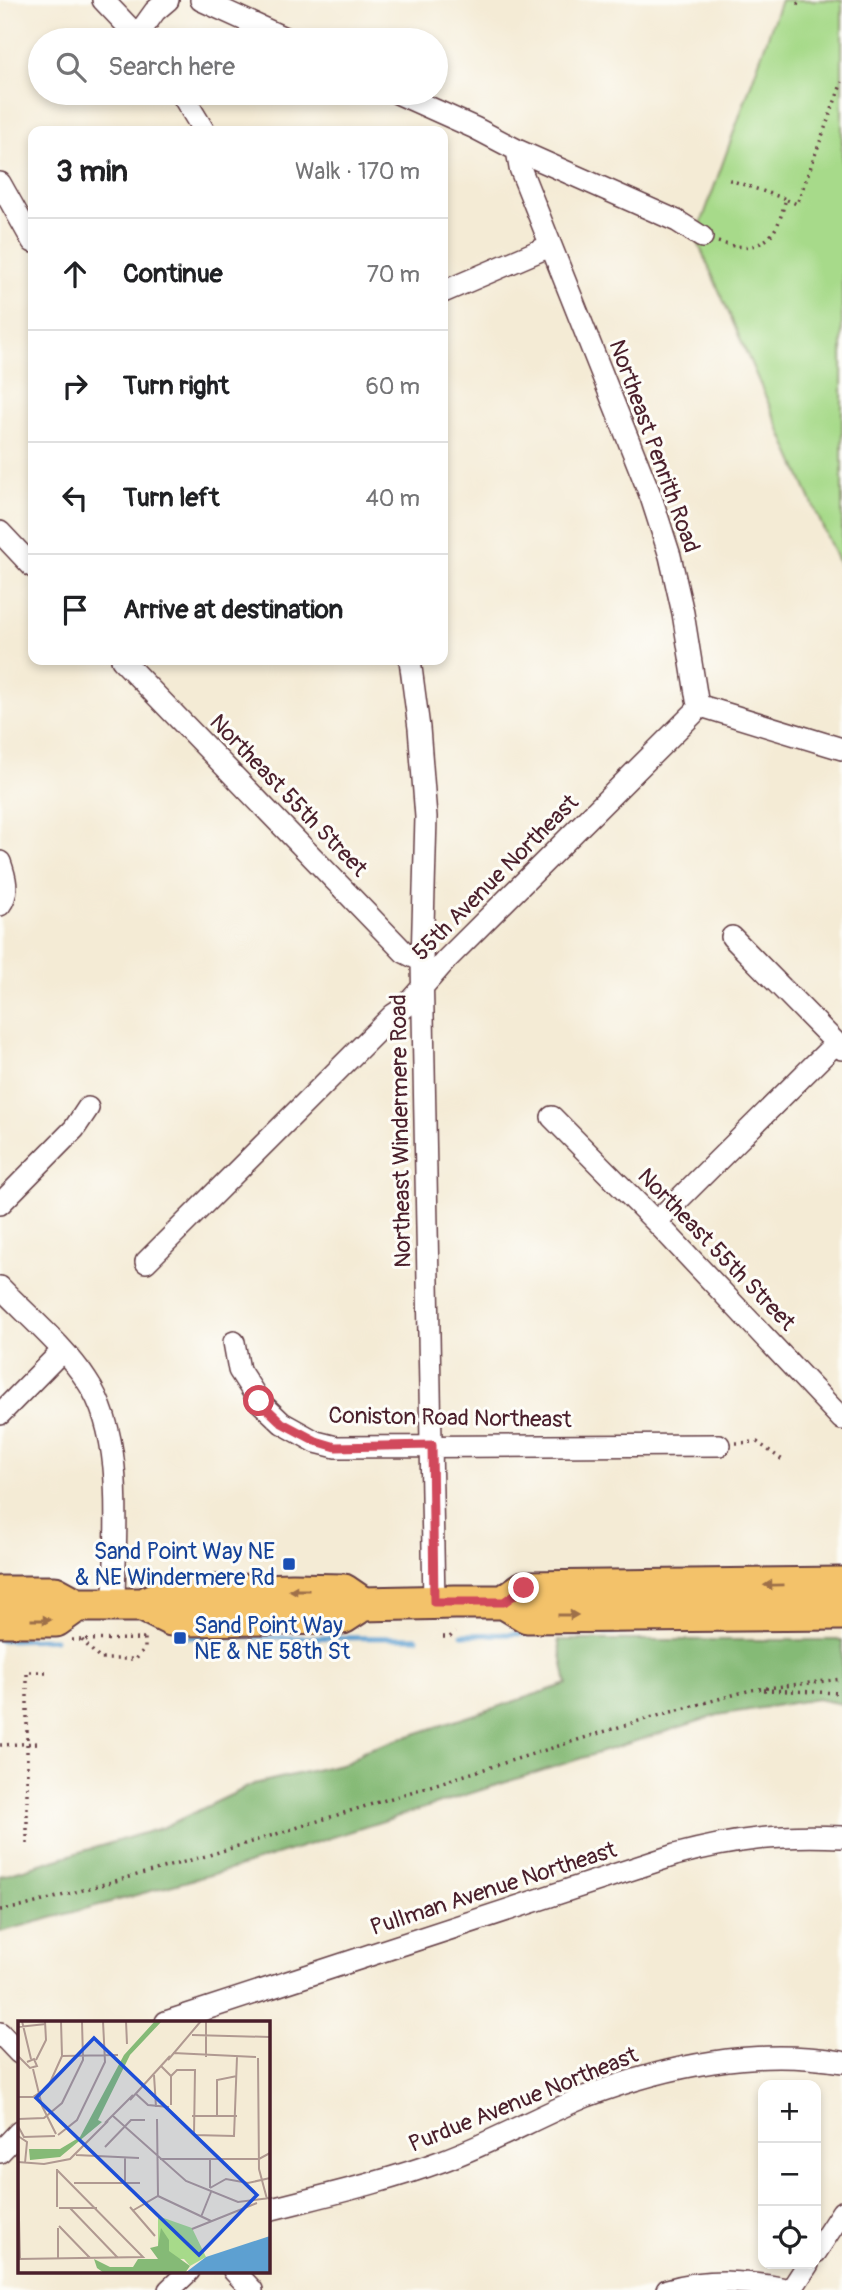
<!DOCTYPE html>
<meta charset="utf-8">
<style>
:root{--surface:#fff;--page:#f6f6f6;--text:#202124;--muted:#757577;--line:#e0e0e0}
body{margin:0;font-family:Pangolin,sans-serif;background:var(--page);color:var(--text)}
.controls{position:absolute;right:21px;bottom:21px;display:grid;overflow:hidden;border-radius:14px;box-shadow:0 4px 10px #0003}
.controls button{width:63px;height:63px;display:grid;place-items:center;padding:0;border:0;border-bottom:2px solid var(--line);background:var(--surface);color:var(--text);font:35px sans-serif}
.stop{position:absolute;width:21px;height:21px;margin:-16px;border:5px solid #d1495b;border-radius:50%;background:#fff}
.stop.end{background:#d1495b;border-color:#fff;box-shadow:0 2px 7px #0008}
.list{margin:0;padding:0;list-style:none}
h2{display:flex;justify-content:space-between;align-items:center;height:91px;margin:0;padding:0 28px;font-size:30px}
h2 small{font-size:23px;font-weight:400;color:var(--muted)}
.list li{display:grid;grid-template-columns:46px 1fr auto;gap:21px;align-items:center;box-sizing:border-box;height:112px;padding:0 28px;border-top:2px solid var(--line)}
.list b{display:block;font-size:26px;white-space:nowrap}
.list em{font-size:23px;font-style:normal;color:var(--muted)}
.icon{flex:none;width:38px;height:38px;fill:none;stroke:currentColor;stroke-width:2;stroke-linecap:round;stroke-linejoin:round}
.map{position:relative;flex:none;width:842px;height:2290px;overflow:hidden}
.search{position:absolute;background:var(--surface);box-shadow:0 4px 10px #0003;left:28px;top:28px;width:420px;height:77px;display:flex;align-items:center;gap:18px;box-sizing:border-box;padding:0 24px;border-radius:38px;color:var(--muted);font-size:26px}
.panel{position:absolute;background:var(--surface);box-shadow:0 4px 10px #0003;left:28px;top:126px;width:420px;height:539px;border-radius:14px}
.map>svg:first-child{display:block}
.green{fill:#a7da8a;stroke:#787c5a;stroke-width:2}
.forest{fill:#85ba76;stroke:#686c50;stroke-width:2}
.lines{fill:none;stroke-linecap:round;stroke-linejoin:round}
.stream{stroke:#5da0d1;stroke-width:5}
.street-casing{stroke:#643e44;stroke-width:24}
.primary-casing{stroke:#643e44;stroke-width:37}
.path{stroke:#643e44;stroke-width:3.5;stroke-dasharray:2 5;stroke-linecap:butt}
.street{stroke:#fff;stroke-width:21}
.primary{stroke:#f3c26a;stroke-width:33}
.oneway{fill:#9e704a}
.route{stroke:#d1495b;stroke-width:9}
.transit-dot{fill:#1a4fb4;stroke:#fdfcf7;stroke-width:2.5}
.labels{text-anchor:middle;stroke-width:6;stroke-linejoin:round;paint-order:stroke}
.street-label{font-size:23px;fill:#4a1f2b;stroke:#fdfcf7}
.transit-label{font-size:23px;fill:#164399;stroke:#fdfcf7;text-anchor:end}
.inset-road{fill:none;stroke:#b09991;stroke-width:2}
.view{fill:#1d4ed8;fill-opacity:0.15;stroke:#1d4ed8;stroke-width:3.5}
.inset-edge{fill:none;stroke:#4a1f2b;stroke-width:3.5}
</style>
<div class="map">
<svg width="842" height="2290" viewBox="0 0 842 2290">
<rect width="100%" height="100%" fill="#fdfcf7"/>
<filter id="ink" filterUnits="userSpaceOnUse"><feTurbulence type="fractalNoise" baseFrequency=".0143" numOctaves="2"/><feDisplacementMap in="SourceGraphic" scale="14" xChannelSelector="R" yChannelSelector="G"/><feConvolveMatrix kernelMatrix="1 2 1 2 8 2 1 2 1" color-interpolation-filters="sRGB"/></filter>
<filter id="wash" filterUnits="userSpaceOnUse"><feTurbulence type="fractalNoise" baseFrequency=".00686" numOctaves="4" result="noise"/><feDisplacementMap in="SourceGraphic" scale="28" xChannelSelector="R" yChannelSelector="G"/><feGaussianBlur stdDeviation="1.57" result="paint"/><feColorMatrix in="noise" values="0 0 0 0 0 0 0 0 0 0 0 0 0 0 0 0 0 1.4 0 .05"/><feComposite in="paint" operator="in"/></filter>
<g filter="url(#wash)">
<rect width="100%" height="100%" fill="#f4ebd5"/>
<path class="green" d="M781 0H842V571L696 238Z"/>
<path class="forest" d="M558 1640H842V1704L817 1699 718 1715 232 1869 0 1932V1876L164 1827 254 1784 349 1762 363 1751 567 1684Z"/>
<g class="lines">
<path class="stream" d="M462 1635 625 1632
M187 1637 417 1638
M0 1640 55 1639"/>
</g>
</g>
<g filter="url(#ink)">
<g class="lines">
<g class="street-casing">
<path id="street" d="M103 0 141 40
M201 0 289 40
M137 36 155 11 168 0
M181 93 204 131
M397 93 475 128 517 150 677 221 702 237
M517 150 520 168 651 497 670 556 683 613 697 700 701 706 842 749
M0 183 33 242
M443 292 550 246
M0 532 33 567
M122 660 404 952 422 961
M410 660 419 728 426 817 422 961 434 1602
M0 862C5 876 10 892 0 905
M732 937 842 1049
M552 1117 656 1222 842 1419
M0 1204 74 1129 88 1108
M656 1222 836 1043
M146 1262 393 1015 405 1007 446 960 701 706
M0 1287C28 1316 65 1347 87 1381 127 1439 114 1537 114 1605
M234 1342 239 1370 259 1401 282 1423 316 1442 336 1447 719 1445
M0 1414 62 1351
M166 2022 675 1855C734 1839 781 1834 842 1837
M0 2033 19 2053
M0 2152 19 2132
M268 2210C326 2195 385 2182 442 2161 492 2143 538 2116 587 2096 670 2065 754 2048 842 2062
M816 2252 842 2212
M234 2271 252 2290
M169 2290 189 2271
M667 2290C709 2278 749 2281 791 2290L808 2264"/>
</g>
<g class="primary-casing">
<path id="primary" d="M0 1593H55L77 1605H143L169 1593 293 1590 344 1591 363 1604
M504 1602 524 1588 842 1584
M143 1605 171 1619H176L343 1617 363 1604 455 1602H504L527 1616 842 1613
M0 1620H56L77 1605"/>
</g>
<path class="path" d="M797 4 802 0
M787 200 797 204 842 82
M718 242C741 249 764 251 777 226 781 218 783 208 786 199L727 179
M736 1443 757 1442 784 1461
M443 1637H450L455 1632
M72 1640 145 1639
M82 1640 100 1659H136L145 1648V1634
M764 1690 842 1693
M0 1745 39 1743
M27 1844V1672H46
M0 1910 21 1907 206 1856 635 1722 751 1690 842 1679"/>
<use href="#street" class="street"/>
<use href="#primary" class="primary"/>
</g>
<defs><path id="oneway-solid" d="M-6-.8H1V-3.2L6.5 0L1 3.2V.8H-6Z" transform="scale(1.75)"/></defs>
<g class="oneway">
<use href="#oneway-solid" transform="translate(774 1585) rotate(179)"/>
<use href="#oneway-solid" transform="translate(299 1590) rotate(-180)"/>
<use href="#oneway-solid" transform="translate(568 1615)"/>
<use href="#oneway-solid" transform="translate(41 1620)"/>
</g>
</g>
<g class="lines" filter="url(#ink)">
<path class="route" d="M259 1401 282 1423 316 1441 336 1447 432 1445 434 1602H504L524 1588"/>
</g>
<g class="transit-dot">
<rect x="282" y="1557" width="14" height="14" rx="3.5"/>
<rect x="173" y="1631" width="14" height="14" rx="3.5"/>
</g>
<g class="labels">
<g class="street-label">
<text transform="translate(655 446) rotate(70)" y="8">Northeast Penrith Road</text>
<text transform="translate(289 795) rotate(46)" y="8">Northeast 55th Street</text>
<text transform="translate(495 877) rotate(-45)" y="8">55th Avenue Northeast</text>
<text transform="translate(400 1131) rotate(-91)" y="8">Northeast Windermere Road</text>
<text transform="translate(717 1249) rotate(46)" y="8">Northeast 55th Street</text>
<text transform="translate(450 1417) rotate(1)" y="8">Coniston Road Northeast</text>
<text transform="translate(493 1888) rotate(-18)" y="8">Pullman Avenue Northeast</text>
<text transform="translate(523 2099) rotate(-22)" y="8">Purdue Avenue Northeast</text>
</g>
<g class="transit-label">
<text x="275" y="1559">Sand Point Way NE<tspan x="275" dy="26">&amp; NE Windermere Rd</tspan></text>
<text x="194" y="1633" text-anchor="start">Sand Point Way<tspan x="194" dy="26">NE &amp; NE 58th St</tspan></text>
</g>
</g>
<g transform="translate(18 2021)">
<rect width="252" height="252" fill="#f4ebd5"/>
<path d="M140 195 174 207 188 236 172 245 166 238H140Z" fill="#a7da8a"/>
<path d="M137 0H144L112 34 80 99 84 101 42 136 12 139 11 128H42L62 116 106 34ZM143 207 151 219V230L172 245 167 252H86L79 247 76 238 92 246H115L120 238H140L132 227 140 225Z" fill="#85ba76"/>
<path d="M252 215V252H167L188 236Z" fill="#5da0d1"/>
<path class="inset-road" d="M4 0 13 38M108 0 109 23M188 0V36M0 6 28 3M174 14 252 16M155 32 238 36M0 35 12 47 19 45 16 38 9 41M44 35 100 34M240 37 241 148 249 178M18 39 28 19 27 0M150 39 183 0M143 45 153 55 159 49H177L176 114 216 115 219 36M15 48 24 85 38 113M136 54 138 86M153 55V84M117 72 130 84 151 86M0 76H15L30 66 44 35 43 0M112 79 152 35M95 95 168 160 220 181 252 177M174 95H219M199 95V59L219 55M0 98 26 97 44 82 65 39 64 0M139 98 140 175M87 102 115 74M0 105 6 116 37 115M40 114 59 99 87 41 85 0M0 115 9 121 7 142M87 126 113 99H127M58 134 121 137M107 137V162M142 138H241L252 132M192 138V167M0 141 26 143 52 138 90 100M39 148V186M0 158 2 238M56 162H122M192 167 208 158 230 162 252 157M112 186 137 215M41 187H79M52 187 100 237M114 190 140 175 193 200M183 196 193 171M41 205 72 237M40 207V238M174 208 239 182M0 238 125 236 39 149"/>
<path class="view" d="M76 17 239 174 181 234 18 77Z"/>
<rect width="252" height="252" class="inset-edge"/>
</g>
</svg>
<div class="controls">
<button>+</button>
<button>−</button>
<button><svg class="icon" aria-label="locate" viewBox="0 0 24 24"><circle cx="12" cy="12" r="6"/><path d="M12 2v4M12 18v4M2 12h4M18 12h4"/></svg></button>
</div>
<div class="stop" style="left:259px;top:1401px"></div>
<div class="stop end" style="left:524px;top:1588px"></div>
<div class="search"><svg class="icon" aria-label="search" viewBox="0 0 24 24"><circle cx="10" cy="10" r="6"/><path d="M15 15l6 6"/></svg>Search here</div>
<section class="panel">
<h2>3 min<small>Walk · 170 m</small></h2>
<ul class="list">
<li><svg class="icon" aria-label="ahead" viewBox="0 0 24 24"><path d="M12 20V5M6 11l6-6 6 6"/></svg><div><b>Continue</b></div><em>70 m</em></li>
<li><svg class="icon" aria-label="right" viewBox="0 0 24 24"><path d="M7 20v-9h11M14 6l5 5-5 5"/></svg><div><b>Turn right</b></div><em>60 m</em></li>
<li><svg class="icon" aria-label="left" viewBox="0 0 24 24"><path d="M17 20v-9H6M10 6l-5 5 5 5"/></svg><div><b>Turn left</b></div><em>40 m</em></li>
<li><svg class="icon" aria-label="arrive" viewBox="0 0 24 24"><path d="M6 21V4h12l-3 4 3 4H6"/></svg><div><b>Arrive at destination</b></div></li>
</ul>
</section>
</div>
